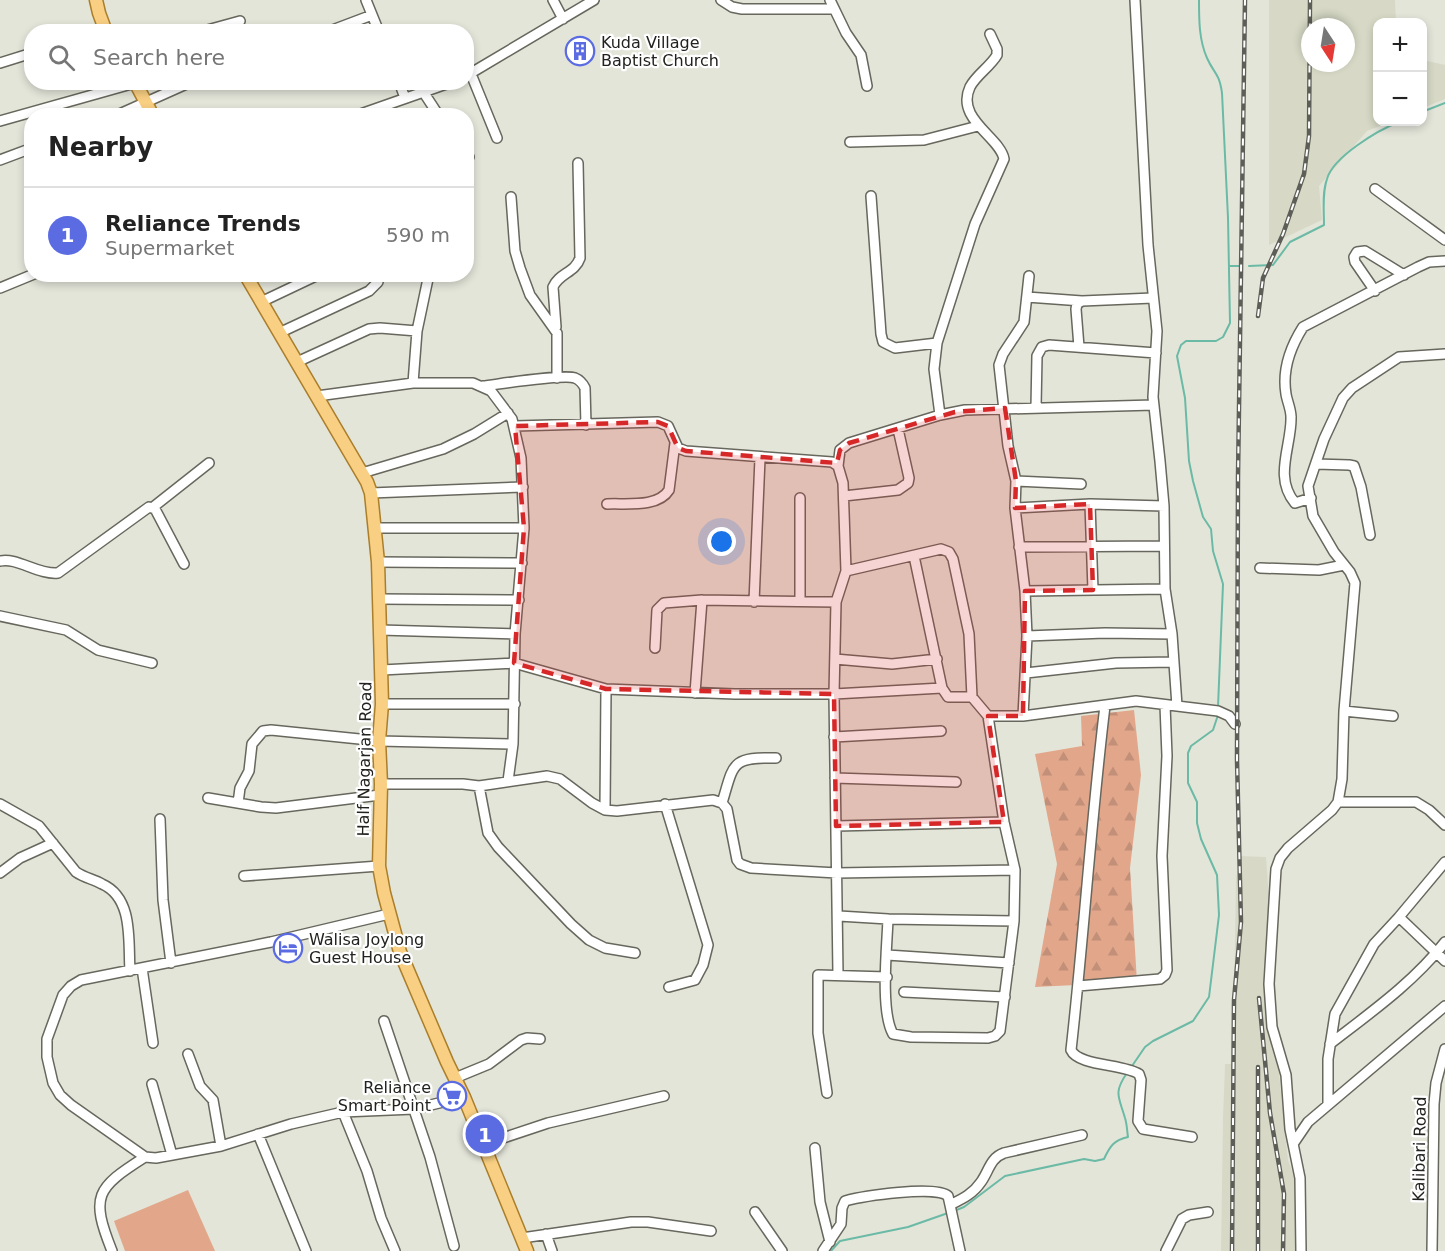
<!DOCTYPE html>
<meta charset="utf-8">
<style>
:root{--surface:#fff;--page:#f2f2f2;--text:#222;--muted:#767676;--line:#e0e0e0;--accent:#5b6ce3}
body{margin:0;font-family:"DejaVu Sans",sans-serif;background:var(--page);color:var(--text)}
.controls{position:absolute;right:18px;top:18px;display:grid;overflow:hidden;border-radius:12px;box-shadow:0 3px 9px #0003}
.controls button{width:54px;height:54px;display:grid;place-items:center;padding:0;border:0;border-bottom:2px solid var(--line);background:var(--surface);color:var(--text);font:30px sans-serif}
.compass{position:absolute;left:1301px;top:18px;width:54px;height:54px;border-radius:50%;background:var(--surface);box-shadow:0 3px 9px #0003;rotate:168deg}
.you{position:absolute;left:722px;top:542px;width:21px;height:21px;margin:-15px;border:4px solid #fff;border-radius:50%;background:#1a73e8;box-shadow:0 0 0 9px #1a73e833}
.badge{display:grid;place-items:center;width:39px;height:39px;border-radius:50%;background:var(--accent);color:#fff;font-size:20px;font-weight:700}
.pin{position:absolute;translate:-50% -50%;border:3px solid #fff;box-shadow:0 2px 6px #0006}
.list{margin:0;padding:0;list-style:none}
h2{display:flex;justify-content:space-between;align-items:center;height:78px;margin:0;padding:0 24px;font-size:26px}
h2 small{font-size:20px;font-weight:400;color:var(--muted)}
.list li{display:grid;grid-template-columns:39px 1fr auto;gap:18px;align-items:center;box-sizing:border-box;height:96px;padding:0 24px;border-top:2px solid var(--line)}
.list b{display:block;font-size:22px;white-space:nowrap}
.list p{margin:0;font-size:20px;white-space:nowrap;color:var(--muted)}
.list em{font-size:20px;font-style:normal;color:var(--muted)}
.icon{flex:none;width:33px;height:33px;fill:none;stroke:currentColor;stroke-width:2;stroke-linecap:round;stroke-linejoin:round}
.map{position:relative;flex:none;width:1445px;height:1251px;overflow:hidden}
.search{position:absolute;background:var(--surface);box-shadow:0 3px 9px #0003;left:24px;top:24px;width:450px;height:66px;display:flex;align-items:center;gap:15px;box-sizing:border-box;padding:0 21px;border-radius:24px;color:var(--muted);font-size:22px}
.panel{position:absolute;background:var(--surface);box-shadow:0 3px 9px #0003;left:24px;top:108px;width:450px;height:174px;border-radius:24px}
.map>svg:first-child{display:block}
.built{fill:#d7d9c6;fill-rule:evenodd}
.forest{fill:url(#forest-firs)}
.pitch{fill:#e2a78b}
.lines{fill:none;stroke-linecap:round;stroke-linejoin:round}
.stream{stroke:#6bbaa6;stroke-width:2}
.minor-casing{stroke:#67675d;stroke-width:12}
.major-casing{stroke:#aa7e2a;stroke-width:15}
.minor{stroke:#fff;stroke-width:9}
.major{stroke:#f8cf83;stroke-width:12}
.rail-casing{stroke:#5d5e57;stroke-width:4.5}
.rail{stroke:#fff;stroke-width:2;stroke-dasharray:7;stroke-linecap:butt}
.marked{fill:#d62828;fill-opacity:0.2;stroke:#d62828;stroke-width:4.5;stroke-dasharray:12 8;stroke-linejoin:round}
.labels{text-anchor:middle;stroke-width:4.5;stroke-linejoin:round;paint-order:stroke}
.poi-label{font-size:16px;fill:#22231f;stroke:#fff;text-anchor:start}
.street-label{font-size:16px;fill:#22231f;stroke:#fff}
</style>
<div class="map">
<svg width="1445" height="1251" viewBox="0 0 1445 1251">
<defs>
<pattern id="forest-firs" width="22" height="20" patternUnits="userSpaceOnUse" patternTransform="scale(1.5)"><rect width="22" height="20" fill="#e2a78b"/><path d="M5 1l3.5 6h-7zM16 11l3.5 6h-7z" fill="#c28f78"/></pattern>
</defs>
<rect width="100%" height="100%" fill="#e4e5d9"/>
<path class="built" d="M1269 0H1395L1396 22H1378V122H1390L1367 131 1319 186 1322 220 1269 245ZM1310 27H1346V63H1310Z
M1423 60 1445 65V99L1423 108Z
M1240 856 1266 857 1269 899 1267 1027 1276 1045 1288 1160 1295 1179V1251H1221L1223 1118 1225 1064H1233L1236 879Z"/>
<path class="forest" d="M1134 710 1141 775 1130 868 1137 982 1035 987 1057 864 1035 754 1082 746 1081 716Z"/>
<path class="pitch" d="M188 1190 215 1251H125L114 1221Z"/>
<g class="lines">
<path class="stream" d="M1199 0C1199 20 1199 40 1207 58 1214 74 1219 72 1222 93L1228 218 1230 323 1223 337 1216 341H1186L1181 345 1177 356 1185 398 1189 461 1193 481 1203 517 1211 529 1213 551 1223 584 1218 707
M1422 112 1445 103
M1230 266H1239
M1249 266 1273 265 1290 242 1324 225C1324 210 1322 193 1327 179 1333 157 1378 130 1399 122
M1132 1066 1145 1047 1153 1041 1193 1021 1209 997 1219 915 1217 875 1201 839 1197 823V802L1188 783V753L1191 746 1213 730 1218 715
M954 1211 964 1207 1005 1176 1084 1159 1095 1161 1104 1159C1110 1146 1114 1140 1128 1137 1127 1131 1127 1124 1125 1118 1119 1097 1113 1093 1127 1073
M831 1251 840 1241 908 1227 948 1213"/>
<g class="minor-casing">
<path id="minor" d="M366 0 379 32
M553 0 563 19
M721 0 732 7 742 9H834
M830 0 846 33 861 55 867 86
M1135 0 1148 245 1157 331 1153 397 1160 461 1164 506 1165 589 1172 634 1177 706
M200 32 240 21
M327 32 372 15
M0 63 32 53
M471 74 497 138
M466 76 594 0
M399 82 405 98
M424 93 439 116
M115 116 191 82
M355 116 452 82
M0 121 135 83
M850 142 924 140 978 126
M466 154 469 157
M0 160 32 148
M1375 189 1445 240
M871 196 881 334 883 342 895 348 937 343
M511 197 515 251 520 268 530 295 557 333V378
M0 288 34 274
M1375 291 1355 262 1354 257 1357 252 1365 251 1404 275
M1027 297 1082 301
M261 302 320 274
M556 327 553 287C559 273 575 273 580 258L578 163
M279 333 369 291 378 282V274
M1079 347 1076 309 1077 304 1082 301 1153 298
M297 362 369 329 380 328 417 331
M413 383 417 331 429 274
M483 386C500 384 563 374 575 378 580 380 583 384 585 388L586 425
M317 396 413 383H473L491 391 512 419 521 458 524 528 515 634 513 744 508 781
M1036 407 1037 356 1042 347 1049 345 1156 353
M940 415 934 369 937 343 975 224 1004 159C1000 137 955 119 970 87 976 75 990 67 997 55V49L990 34
M515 426 658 422 668 426 678 448 686 451 832 462 838 466 843 483 846 571 836 602 834 694 838 974
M1316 464 1349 465 1354 466 1361 487 1370 535
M838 466 840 450 849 443 940 415 965 410 1154 405
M362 473 443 449 474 434 508 413
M1016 481 1081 484
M371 493 523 487
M844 496 898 490 908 483 909 478 898 429
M1311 498 1295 503C1273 477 1292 445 1291 417 1291 409 1287 401 1286 394 1282 370 1291 346 1303 327L1418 267 1429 262 1445 261
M607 504C626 503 658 508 669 490L675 443
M1090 504 1093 590
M152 508 209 463
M1015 508 1090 504 1164 506
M376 528H524
M1019 547 1164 546
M914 556 942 688 948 697H972L988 716H1023L1136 701 1218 711 1229 716 1235 724
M0 561C17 557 38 575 58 573L149 507 155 509 184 564
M378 562 522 563
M1260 568 1319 570 1344 565
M846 571 941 549 949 552 953 559 969 634 972 697
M1025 591 1165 589
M379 599 519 600
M800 601V498
M754 602 760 458
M0 616 66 630 98 650 152 663
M380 630 515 634
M1027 636 1105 633 1172 634
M655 648 657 610 664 603 702 600 836 602
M835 659 892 664 937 659
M382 670 514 663 606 689 735 694H834L942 688
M1026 673 1116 663 1173 662
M695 693 702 600
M382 704H515
M1105 706C1091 820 1084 935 1071 1050 1078 1066 1124 1064 1139 1074L1141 1080 1138 1121 1143 1129 1192 1137
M1344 711 1393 716
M1023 716 1027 636 1025 591 1015 508 1016 481 1008 446 999 365 1003 354 1024 322 1029 276
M834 737 941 731
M835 778 956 782
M381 784H463L479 786 547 776 560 779 592 803 605 810 617 811 713 800 722 803 727 809 737 860 740 864 751 868 837 873 1015 870
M479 786 488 833 498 847 571 924 589 940 605 948 635 953
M208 798 261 807 276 808 380 795
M1338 802H1416L1429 810 1445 825
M238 803 240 788 249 771 252 744 263 731 271 730 379 741 513 744
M722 803C734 763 731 757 776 758
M0 804 39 826 76 872C85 878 93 879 102 884 134 898 128 942 130 971
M665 804 708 945 703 965 695 980 669 987
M605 810 606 689
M160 819 163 900 171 963
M836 826 1004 822
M1445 862 1399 917 1445 961
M0 873 20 858 53 843
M244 876 379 866
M389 914 271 942 81 980 71 986 63 995 47 1039V1057L53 1083 60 1095 71 1105 145 1157 156 1158 221 1146 291 1124 343 1112 414 1109 464 1097
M839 916 888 919C887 947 880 1011 893 1034L911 1037 988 1038 995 1036 1000 1031 1014 921 1015 870 1004 822 988 716
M888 919 1014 921
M887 955 1009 963
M142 968 153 1043
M1078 986 1160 979 1165 975 1167 970 1162 856 1167 756 1165 705
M904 992 1005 997
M384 1021 430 1157 454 1246
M1330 1044C1370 1013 1414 982 1445 942
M188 1054 200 1086 213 1100 221 1146
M455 1078 489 1064 521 1040 527 1038 540 1039
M152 1084 172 1155
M827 1093 818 1033V975L887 977
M1328 1104V1059L1335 1014 1374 944 1399 917
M343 1112 367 1171 381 1218 395 1251
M258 1134 306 1251
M1293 1144 1308 1122 1445 1006
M482 1145 548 1123 664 1096
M815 1148 820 1202 830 1242
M755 1212 782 1251
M546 1234 552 1251
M522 1238 631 1222H648L711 1231
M112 1251C90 1196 96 1188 145 1157
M823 1251 841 1224 842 1208 845 1201C863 1196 936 1185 948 1196L950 1205
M960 1251 950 1205C962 1199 973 1194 981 1182 989 1171 990 1158 1004 1153L1082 1135
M1166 1251 1182 1219 1189 1215 1208 1212
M1301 1251 1300 1178 1290 1129 1286 1075 1272 1027 1269 984 1276 869 1280 858 1288 848 1332 810 1338 802 1342 779 1344 711 1355 583 1350 572 1334 552 1313 516 1308 486 1324 439 1343 398 1352 388 1399 357 1445 354
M1432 1251 1434 1104 1436 1083 1445 1049"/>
</g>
<g class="major-casing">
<path id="major" d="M96 0 99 13 106 32
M135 82 153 116
M245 274 367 482 371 493 378 562 382 704 379 741 381 784 379 866 384 893 400 952 447 1062 464 1097 527 1251"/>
</g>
<use href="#minor" class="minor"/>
<use href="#major" class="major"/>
<g class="rail-casing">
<path id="rail" d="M1258 316 1263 278 1283 234 1304 174 1309 136 1310 0
M1259 998 1270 1113 1284 1194 1283 1251
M1232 1251 1234 1000 1241 922 1237 760 1238 477 1245 0
M1258 1251V1067"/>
</g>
<use href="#rail" class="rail"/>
</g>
<path class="marked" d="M1005 408 1016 481 1015 508 1090 504 1093 590 1025 591 1023 716H988L1004 822 836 826 834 694 606 689 514 663 524 528 515 426 658 422 668 426 678 448 686 451 837 463 840 450 849 443 955 412Z"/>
<defs>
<g id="building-ring" transform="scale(1.5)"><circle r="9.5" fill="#fff" stroke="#5b6ce3" stroke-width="1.5"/><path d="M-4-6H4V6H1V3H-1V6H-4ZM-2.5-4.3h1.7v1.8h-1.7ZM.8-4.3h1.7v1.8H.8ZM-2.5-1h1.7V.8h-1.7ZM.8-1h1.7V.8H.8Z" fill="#5b6ce3"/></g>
<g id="hotel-ring" transform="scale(1.5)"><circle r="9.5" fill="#fff" stroke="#5b6ce3" stroke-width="1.5"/><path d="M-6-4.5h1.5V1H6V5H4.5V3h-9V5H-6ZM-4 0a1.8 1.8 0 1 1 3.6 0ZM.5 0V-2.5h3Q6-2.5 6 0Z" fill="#5b6ce3"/></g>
<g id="supermarket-ring" transform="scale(1.5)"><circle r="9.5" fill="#fff" stroke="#5b6ce3" stroke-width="1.5"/><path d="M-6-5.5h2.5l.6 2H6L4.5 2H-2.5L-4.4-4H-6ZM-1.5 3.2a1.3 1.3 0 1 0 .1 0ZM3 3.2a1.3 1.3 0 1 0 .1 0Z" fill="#5b6ce3"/></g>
</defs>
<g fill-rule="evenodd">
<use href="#building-ring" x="580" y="51"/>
<use href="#hotel-ring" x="288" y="948"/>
<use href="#supermarket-ring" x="452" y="1096"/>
</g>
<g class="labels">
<g class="poi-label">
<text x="601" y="48">Kuda Village<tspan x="601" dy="18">Baptist Church</tspan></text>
<text x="309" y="945">Walisa Joylong<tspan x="309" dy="18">Guest House</tspan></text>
<text x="431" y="1093" text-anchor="end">Reliance<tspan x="431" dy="18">Smart Point</tspan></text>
</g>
<g class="street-label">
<text transform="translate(364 759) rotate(-89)" y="6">Half Nagarjan Road</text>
<text transform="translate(1419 1149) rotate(-89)" y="6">Kalibari Road</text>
</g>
</g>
</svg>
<div class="controls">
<button>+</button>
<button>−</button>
</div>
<svg class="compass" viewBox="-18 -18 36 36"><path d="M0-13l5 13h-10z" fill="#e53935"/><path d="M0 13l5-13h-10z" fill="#767676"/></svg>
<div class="you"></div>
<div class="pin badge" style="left:485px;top:1134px">1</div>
<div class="search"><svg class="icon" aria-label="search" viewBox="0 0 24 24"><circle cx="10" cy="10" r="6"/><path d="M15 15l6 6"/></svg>Search here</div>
<section class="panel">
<h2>Nearby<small></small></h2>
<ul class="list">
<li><span class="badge">1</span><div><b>Reliance Trends</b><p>Supermarket</p></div><em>590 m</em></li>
</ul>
</section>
</div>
